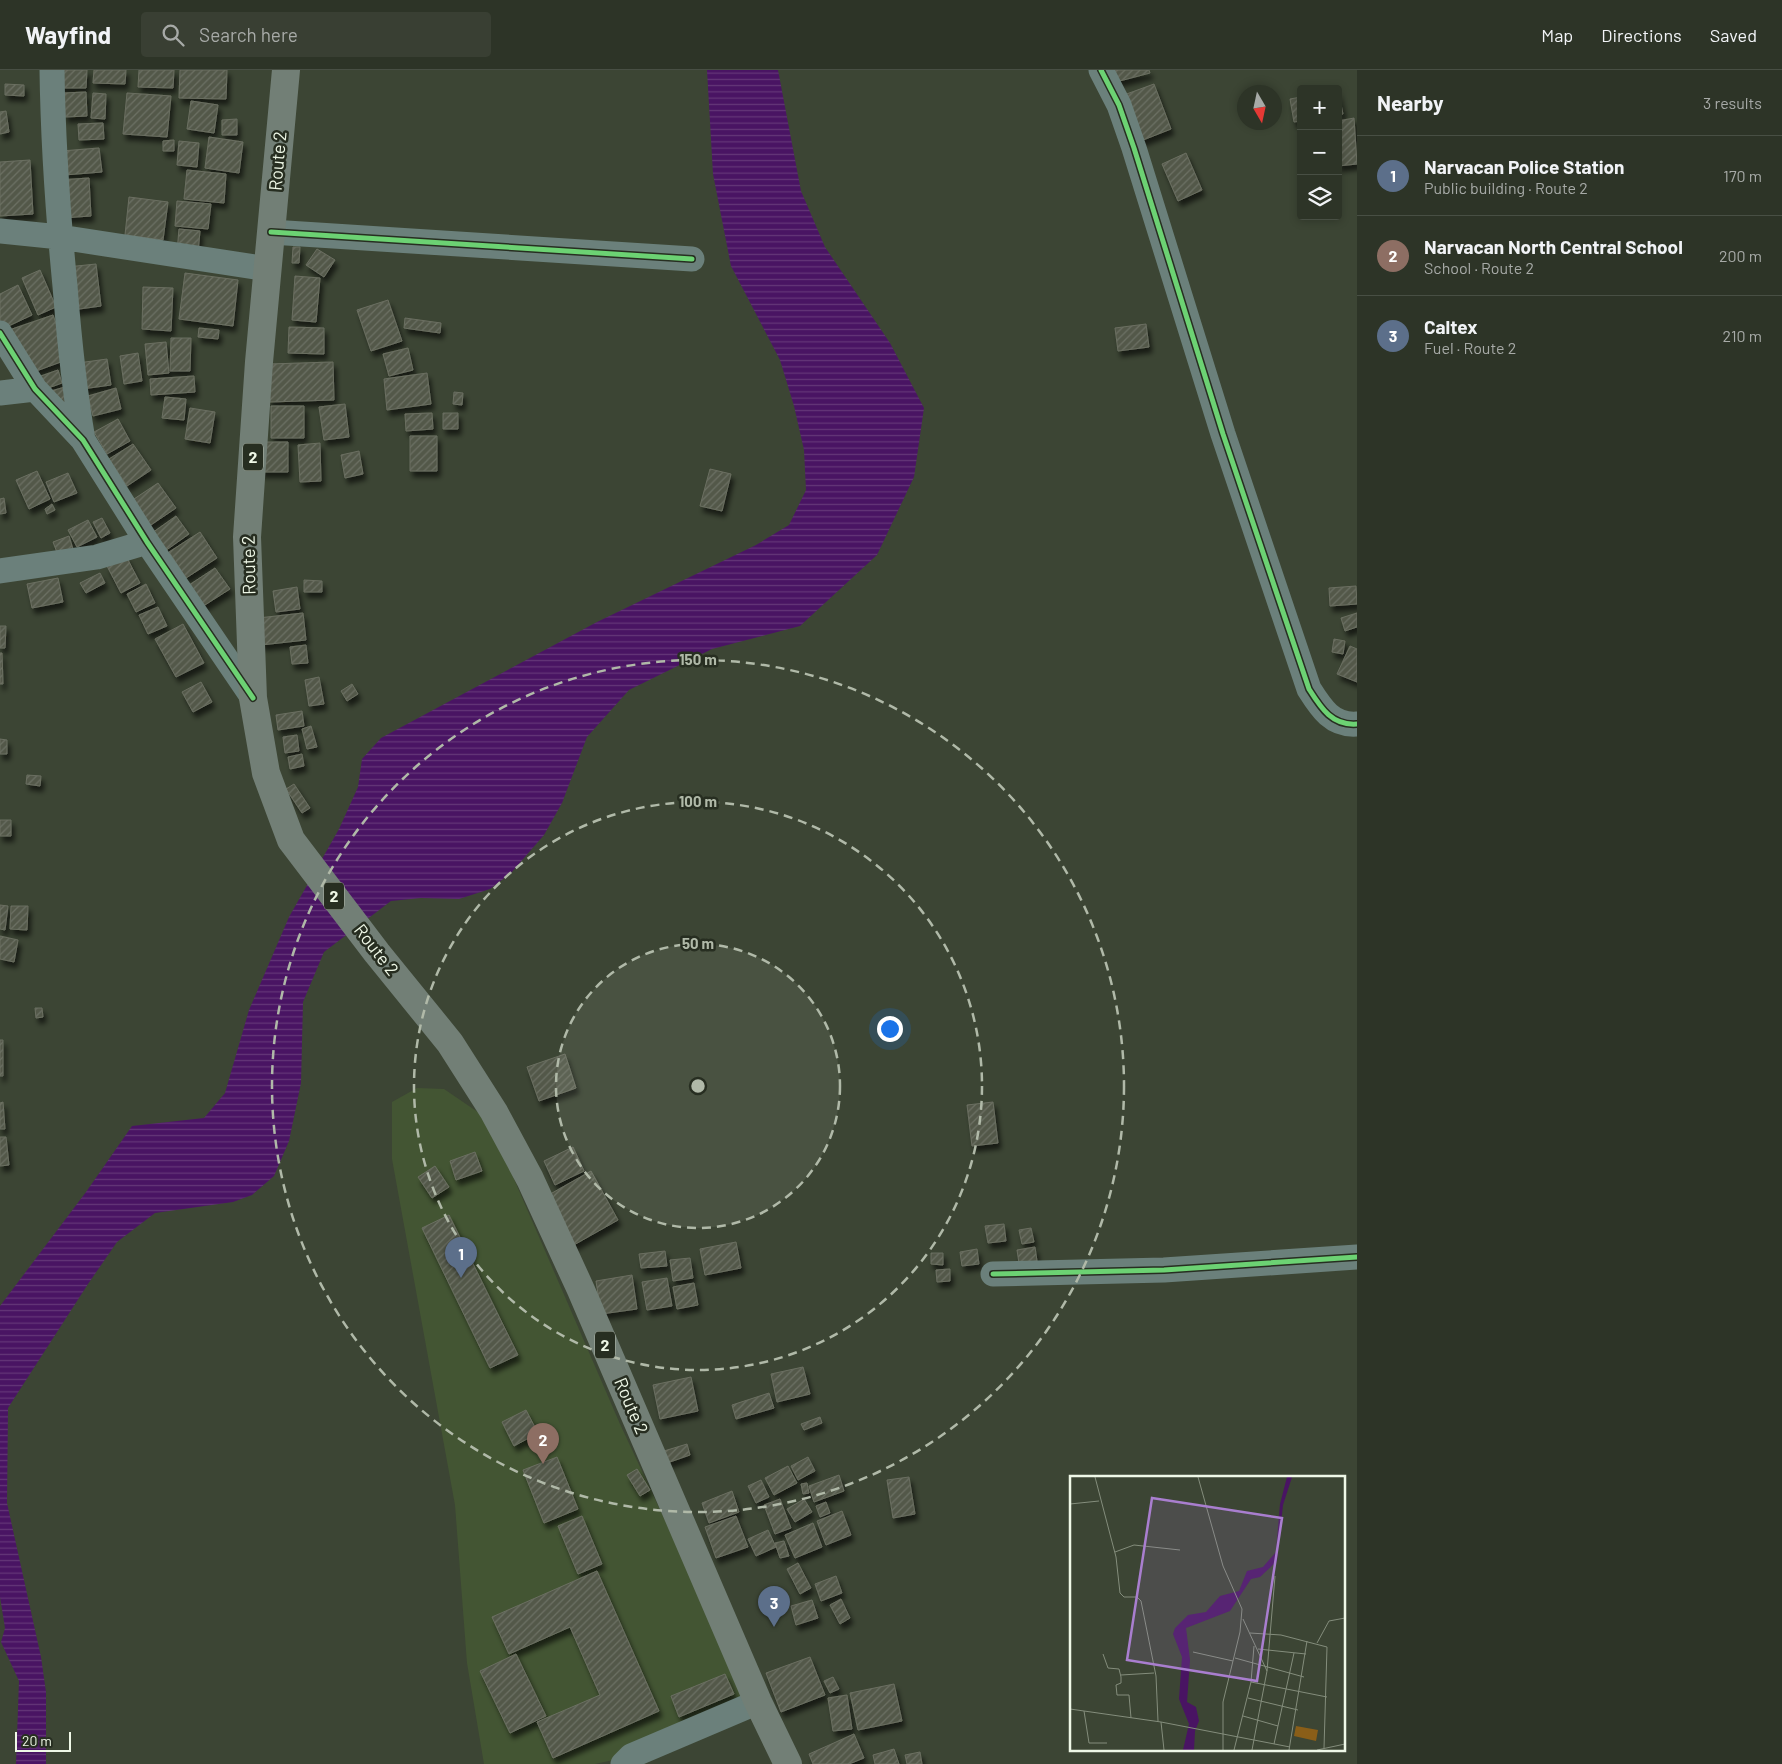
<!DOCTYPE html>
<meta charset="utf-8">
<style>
:root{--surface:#2d3427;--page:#393f33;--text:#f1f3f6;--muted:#a7aaa7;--line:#484f44;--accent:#e797bd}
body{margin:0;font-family:Barlow,sans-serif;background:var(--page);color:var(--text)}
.controls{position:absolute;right:15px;top:15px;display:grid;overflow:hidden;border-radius:5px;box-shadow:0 2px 8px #0003}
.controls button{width:45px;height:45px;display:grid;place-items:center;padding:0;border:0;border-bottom:1px solid var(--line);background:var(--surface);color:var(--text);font:25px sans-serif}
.compass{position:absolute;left:1237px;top:15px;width:45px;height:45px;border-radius:50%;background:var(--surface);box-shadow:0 2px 8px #0003;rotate:171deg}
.scale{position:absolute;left:15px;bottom:12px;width:56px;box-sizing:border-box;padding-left:5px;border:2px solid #eff8e7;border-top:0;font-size:14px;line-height:18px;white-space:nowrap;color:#eff8e7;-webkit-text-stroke:4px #272e21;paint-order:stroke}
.you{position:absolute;left:889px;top:958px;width:18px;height:18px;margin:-12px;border:4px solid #fff;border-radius:50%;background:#1a73e8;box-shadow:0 0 0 8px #1a73e833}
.badge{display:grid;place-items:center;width:32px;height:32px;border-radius:50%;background:var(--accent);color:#fff;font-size:16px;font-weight:700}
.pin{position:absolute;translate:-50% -41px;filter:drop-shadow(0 1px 2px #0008)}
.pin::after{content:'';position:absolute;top:26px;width:18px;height:15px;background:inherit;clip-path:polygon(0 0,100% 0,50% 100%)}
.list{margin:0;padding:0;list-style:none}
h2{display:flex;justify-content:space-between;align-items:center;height:65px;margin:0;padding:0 20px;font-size:21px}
h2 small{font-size:16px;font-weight:400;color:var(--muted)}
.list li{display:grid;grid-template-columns:32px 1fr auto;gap:15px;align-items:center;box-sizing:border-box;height:80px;padding:0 20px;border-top:1px solid var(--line)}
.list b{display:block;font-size:19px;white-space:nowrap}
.list p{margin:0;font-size:16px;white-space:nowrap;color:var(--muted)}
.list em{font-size:16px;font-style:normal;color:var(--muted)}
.icon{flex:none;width:28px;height:28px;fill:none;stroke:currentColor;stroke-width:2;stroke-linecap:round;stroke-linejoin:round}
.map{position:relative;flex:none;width:1357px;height:1694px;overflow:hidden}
header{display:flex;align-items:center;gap:30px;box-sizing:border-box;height:70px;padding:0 25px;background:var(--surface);border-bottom:1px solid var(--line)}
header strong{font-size:24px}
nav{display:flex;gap:28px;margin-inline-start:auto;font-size:18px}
.search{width:350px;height:45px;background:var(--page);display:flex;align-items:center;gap:12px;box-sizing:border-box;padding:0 18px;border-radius:5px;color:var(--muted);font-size:19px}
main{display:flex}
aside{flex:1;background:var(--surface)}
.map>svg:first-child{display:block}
.built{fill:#435533}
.water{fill:url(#water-rules)}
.building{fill:url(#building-hatch);stroke:#6b6f61;filter:url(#shadow)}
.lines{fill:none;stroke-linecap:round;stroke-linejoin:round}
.minor{stroke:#6b807b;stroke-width:25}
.highway{stroke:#727f76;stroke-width:28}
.cycleway-casing{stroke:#272e21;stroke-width:8}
.cycleway{stroke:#6cd273;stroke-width:5}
.ring{fill:none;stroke:#b0b9a8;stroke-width:2.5;stroke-dasharray:9 6}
.labels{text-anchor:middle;stroke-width:5;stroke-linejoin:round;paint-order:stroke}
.shield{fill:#272e21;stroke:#b3bbac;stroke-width:1}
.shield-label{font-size:16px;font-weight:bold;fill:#eff8e7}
.street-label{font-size:18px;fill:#eff8e7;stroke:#272e21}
.inset-road{fill:none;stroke:#848d7c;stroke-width:1}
.view{fill:#a97ecf;fill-opacity:0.15;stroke:#a97ecf;stroke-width:2.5}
.inset-edge{fill:none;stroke:#eff8e7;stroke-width:2.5}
.centre{fill:#b0b9a8;stroke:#272e21;stroke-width:2.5}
.ring-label{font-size:15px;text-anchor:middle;font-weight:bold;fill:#b0b9a8;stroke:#272e21;stroke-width:5;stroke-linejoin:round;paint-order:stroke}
</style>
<header>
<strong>Wayfind</strong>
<div class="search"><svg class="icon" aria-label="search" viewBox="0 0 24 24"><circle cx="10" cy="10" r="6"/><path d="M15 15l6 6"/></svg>Search here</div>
<nav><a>Map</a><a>Directions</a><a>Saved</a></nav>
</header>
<main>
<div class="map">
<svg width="1357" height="1694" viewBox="0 0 1357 1694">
<defs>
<pattern id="water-rules" width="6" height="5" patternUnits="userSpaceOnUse" patternTransform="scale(1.25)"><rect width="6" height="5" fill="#491463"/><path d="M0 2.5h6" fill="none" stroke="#643779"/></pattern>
<pattern id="building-hatch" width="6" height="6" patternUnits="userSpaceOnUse" patternTransform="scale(1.25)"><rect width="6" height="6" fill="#53584a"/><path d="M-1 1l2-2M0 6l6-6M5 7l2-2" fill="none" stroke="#6c7164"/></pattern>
<filter id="shadow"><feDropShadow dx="3" dy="5.5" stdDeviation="2.5" flood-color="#0009"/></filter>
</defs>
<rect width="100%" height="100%" fill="#3c4534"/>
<path class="built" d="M417 1018 444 1019 488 1049 620 1354 748 1629 618 1689 595 1694H484L467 1593 455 1435 392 1089V1032Z"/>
<path class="water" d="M707 0H778L801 121 825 177 890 273 924 338 914 407 877 485 800 556 712 579 629 620 587 667 562 733 544 765 511 803 490 819 459 829 421 828 391 831 324 882 303 932 301 1013 289 1071 274 1106 252 1125 233 1132 155 1143 117 1172 88 1214 8 1338 7 1433 41 1587 46 1622V1694H16L19 1611 1 1572 5 1558 0 1527V1236L86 1122 132 1056 204 1048 225 1023 249 940 289 847 339 759 358 717 362 689 381 668 597 552 756 475 789 455 806 420 804 380 794 336 780 290 731 196 713 104Z"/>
<path class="building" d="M55 0H87L86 18H54Z
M94 0H126L125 14 93 13Z
M139 0H174L173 18 138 17Z
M180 0H227L226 29 179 28Z
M1109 0H1149L1150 3 1112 13Z
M5 14 24 15V26L5 25Z
M1154 14 1171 59 1138 72 1121 26Z
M1338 21 1343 44 1338 45Z
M86 22 87 46 65 47 64 23Z
M93 23 106 24 105 49 91 48Z
M127 23 171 26 167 67 123 64Z
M1301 27V51L1294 52 1290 29Z
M191 31 218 35 214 63 187 59Z
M6 41 9 62 0 64V42Z
M1354 48 1357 94 1338 96V51Z
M237 49V65H222V50Z
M103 53 104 69 79 70 78 54Z
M209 67 243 72 239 103 205 98Z
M174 70V81H163V71Z
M179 71 199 73 197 97 177 95Z
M99 78 102 102 64 105 61 81Z
M1186 83 1202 120 1178 131 1162 94Z
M30 90 33 144 0 146V92Z
M187 100 226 104 224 133 184 129Z
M89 108 91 146 62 148 59 110Z
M129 127 168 132 163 170 125 165Z
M177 131 211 134 208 159 175 156Z
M179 159 200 161 198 183 177 182Z
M293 177H300L299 193H292Z
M317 179 335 190 324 207 306 195Z
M96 194 101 236 72 240 67 197Z
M40 200 56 237 38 245 22 208Z
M185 203 238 210 233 256 179 249Z
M295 206 320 208 316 252 292 250Z
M18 215 32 245 0 260V224Z
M143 217 173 218 171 261 142 259Z
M388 230 402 271 371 281 357 240Z
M53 245 69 289 28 304 12 259Z
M405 248 441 253 440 263 404 258Z
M1146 254 1149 277 1118 281 1115 258Z
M289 257 324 258V284L288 283Z
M199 258 219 260 218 269 198 267Z
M171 268H191L190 301H170Z
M166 272 169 303 148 305 145 274Z
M408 278 413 300 389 306 383 284Z
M138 283 142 311 124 314 120 286Z
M107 289 111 315 82 319 78 293Z
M333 292 334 330 269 332V294Z
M58 300 62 313 43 320 38 307Z
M427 303 431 334 387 340 384 309Z
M194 306 195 322 151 325 150 309Z
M65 317 70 332 56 336 51 321Z
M116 318 121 339 93 346 88 326Z
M454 322 463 323 462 335 453 334Z
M165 327 186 329 184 350 162 348Z
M345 334 349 367 324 370 319 337Z
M271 336H304V368H271Z
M190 338 215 342 210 373 185 369Z
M432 343 433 359 406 361 405 344Z
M443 343H458V359H443Z
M118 349 130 371 107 384 94 362Z
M410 366H437V401H410Z
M259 372H288V402H260Z
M320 373 321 411 300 412 298 375Z
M133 374 151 400 127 416 109 389Z
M359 381 363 404 345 408 341 385Z
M710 399 731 404 722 441 700 436Z
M37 401 50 429 29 439 16 410Z
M68 403 77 423 54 432 46 412Z
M158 413 176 438 145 459 128 433Z
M4 428 6 443 0 444V429Z
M52 434 55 440 47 444 45 439Z
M176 446 189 464 165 481 152 463Z
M102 448 110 463 101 468 93 452Z
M88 450 97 467 77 477 68 460Z
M200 462 217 488 186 508 169 482Z
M69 466 73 479 58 485 53 472Z
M126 486 140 513 121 523 107 496Z
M215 498 230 519 197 540 183 519Z
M100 503 105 513 86 523 80 513Z
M58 508 63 532 32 538 27 514Z
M304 510 322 511V522H304Z
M146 514 155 533 136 542 127 524Z
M1356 516 1357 534 1330 536 1329 518Z
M297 517 300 539 276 542 273 521Z
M158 537 167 556 148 564 139 545Z
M303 543 306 570 261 575 258 548Z
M1357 543V557L1345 561 1341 548Z
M183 554 204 593 176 607 155 569Z
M0 556H6L5 578H0Z
M1334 569 1345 571 1343 584 1332 582Z
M306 575 308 593 292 594 290 577Z
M1350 576 1357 579V612L1337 604Z
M0 583H2L3 614H0Z
M319 607 324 634 309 636 305 610Z
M201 612 212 632 193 642 182 622Z
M352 614 358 624 347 631 341 621Z
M302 641 304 656 278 660 276 645Z
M311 656 317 677 307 679 302 659Z
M297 665 299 681 285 683 283 667Z
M0 669 7 670V684H0Z
M302 684 304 696 290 699 288 687Z
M27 705 41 706 40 716 26 714Z
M294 714 310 738 302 743 286 719Z
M0 750H11V766H0Z
M0 835 8 836 5 860 0 859Z
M11 836H28L27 860 10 859Z
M0 866 18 870 14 892 0 889Z
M35 938H42L43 947 36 948Z
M0 970H3V1006H0Z
M565 984 576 1018 539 1031 527 997Z
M3 1032 5 1059H0V1033Z
M993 1032 998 1073 972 1076 967 1035Z
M0 1067H6L9 1095 0 1096Z
M573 1077 584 1101 555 1115 544 1091Z
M475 1082 482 1101 456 1110 450 1091Z
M435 1096 449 1117 432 1128 418 1107Z
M591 1101 618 1150 572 1176 545 1127Z
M449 1145 518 1285 490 1298 422 1158Z
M1004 1154 1006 1171 988 1173 985 1156Z
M1031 1158 1034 1172 1022 1174 1019 1160Z
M736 1172 741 1198 705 1205 700 1179Z
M1035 1177 1037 1191 1019 1193 1017 1180Z
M977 1179 979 1194 962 1196 960 1182Z
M665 1181 667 1196 641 1198 639 1184Z
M931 1183H943V1195L931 1194Z
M690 1188 693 1208 673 1211 670 1190Z
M950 1199V1211L937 1212 936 1200Z
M632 1205 637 1239 601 1244 596 1211Z
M667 1208 672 1236 647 1240 642 1212Z
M694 1213 698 1235 677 1239 673 1217Z
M803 1297 810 1324 777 1332 771 1304Z
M691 1307 698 1341 660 1349 653 1315Z
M769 1323 774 1338 736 1349 732 1335Z
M526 1340 538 1363 514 1376 502 1352Z
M820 1347 822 1353 804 1360 801 1354Z
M687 1374 690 1385 667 1393 664 1381Z
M557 1387 578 1439 544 1453 523 1400Z
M808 1387 815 1401 798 1410 791 1396Z
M788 1396 797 1413 774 1425 765 1408Z
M637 1399 650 1420 640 1426 627 1405Z
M839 1405 844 1421 814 1432 809 1416Z
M909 1407 915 1444 893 1448 887 1410Z
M761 1410 769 1427 756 1433 748 1416Z
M807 1413 809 1423 803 1424 801 1414Z
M732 1421 739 1442 709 1453 702 1433Z
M780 1429 791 1458 775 1464 764 1435Z
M804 1429 812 1442 795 1452 787 1439Z
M826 1432 830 1443 820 1447 816 1436Z
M842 1441 851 1465 826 1475 817 1451Z
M582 1446 602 1494 578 1504 558 1456Z
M736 1446 748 1477 716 1488 705 1457Z
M813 1453 822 1477 795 1488 785 1465Z
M768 1460 776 1477 756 1486 748 1469Z
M784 1471 789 1486 780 1488 775 1473Z
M798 1493 811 1518 800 1524 787 1499Z
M597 1501 659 1641 553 1688 537 1652 600 1625 570 1557 509 1584 492 1547Z
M836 1506 842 1523 821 1531 815 1514Z
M841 1529 850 1548 840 1554 830 1535Z
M812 1530 818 1548 796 1555 791 1536Z
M516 1584 546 1646 510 1663 480 1601Z
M810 1587 825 1625 781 1642 766 1603Z
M725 1604 734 1624 679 1647 671 1626Z
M833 1607 839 1619 830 1623 824 1611Z
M894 1614 902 1651 858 1660 850 1623Z
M847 1625 852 1659 833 1661 828 1628Z
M854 1664 864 1688 849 1694H813L809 1684Z
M894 1679 899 1694H875L873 1685Z
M920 1682 922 1694H907L905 1685Z"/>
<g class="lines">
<path class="minor" d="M52 0C53 72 58 144 65 216 69 267 74 318 83 370
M1101 0 1119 35 1134 78 1223 364 1309 619C1321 638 1332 656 1357 654
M0 161 60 167 268 199
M271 162 692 189
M0 263 35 319 83 370 147 472 253 628
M0 323 35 319
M0 501 97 487 147 472
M993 1204 1164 1200 1357 1187
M623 1694 631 1686 758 1632"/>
<path class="highway" d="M286 0 259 292 247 467 253 628 266 703 291 770 377 883 450 973 494 1042 530 1109 581 1220 758 1632 788 1694"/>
<g class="cycleway-casing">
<path id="cycleway" d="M1101 0 1119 35 1134 78 1223 364 1309 619C1321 638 1332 656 1357 654
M271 162 692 189
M0 263 35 319 83 370 147 472 253 628
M993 1204 1164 1200 1357 1187"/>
</g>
<use href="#cycleway" class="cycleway"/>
</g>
<circle cx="698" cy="1016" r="142" fill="#b0b9a8" fill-opacity=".12"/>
<g class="ring">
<circle cx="698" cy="1016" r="142"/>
<circle cx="698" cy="1016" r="284"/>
<circle cx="698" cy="1016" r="426"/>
</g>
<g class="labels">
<g class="shield">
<rect x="243" y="373.5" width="20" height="27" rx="4"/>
<rect x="324" y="812.5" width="20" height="27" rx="4"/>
<rect x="595" y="1261.5" width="20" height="27" rx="4"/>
</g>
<g class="shield-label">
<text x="253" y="393">2</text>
<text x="334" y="832">2</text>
<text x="605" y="1281">2</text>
</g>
<g class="street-label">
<text transform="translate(278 91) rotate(-85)" y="6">Route 2</text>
<text transform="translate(249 495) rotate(-91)" y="6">Route 2</text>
<text transform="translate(376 880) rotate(52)" y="6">Route 2</text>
<text transform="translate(631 1336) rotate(67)" y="6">Route 2</text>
</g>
</g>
<g transform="translate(1070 1406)">
<rect width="275" height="275" fill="#3c4534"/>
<path d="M226 250 248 254 246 265 224 260Z" fill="#8a5e18"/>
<path d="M217 1H222L213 29 207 85 190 101 181 103 160 135 116 152 120 184 117 226 126 231 129 245 125 255 124 274H113L119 248 109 223 112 181 103 158 105 152 118 139 136 136 150 120 169 115 177 95 193 91 206 76 210 28Z" fill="#491463"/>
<path class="inset-road" d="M25 1 46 81 50 117 54 121H67L71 125 86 200 88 245M128 1 153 90 172 133 170 156 153 226V274M0 28 29 25M45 76 64 69 110 74M173 143 197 195 182 274M180 157 211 159 257 171 254 272M247 167 259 145 275 142M188 173 236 178M123 176 163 185M33 178 38 192 49 193 51 201V207L46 209 47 219H59L61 242M165 182 234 201M197 195 205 100M51 199 84 197M181 206 257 221M178 222 228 234M0 233 91 246 220 271M14 235 19 267H37M173 240 208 250M91 246 94 274M204 268 224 177M164 274 181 206 184 170M219 274 237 165M247 274 275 268"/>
<path class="view" d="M82 22 212 42 187 205 57 184Z"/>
<rect width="275" height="275" class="inset-edge"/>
</g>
<circle cx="698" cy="1016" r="8" class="centre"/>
<g class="ring-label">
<text x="698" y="595">150 m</text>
<text x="698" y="737">100 m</text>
<text x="698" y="879">50 m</text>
</g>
</svg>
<div class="controls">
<button>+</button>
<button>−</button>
<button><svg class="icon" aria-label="layers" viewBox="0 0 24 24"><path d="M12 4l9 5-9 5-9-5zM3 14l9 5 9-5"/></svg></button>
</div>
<svg class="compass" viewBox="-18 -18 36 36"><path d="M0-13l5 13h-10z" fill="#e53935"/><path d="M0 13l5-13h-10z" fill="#a7aaa7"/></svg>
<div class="scale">20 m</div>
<div class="you"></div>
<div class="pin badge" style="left:461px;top:1208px;background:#5c6f8a">1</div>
<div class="pin badge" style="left:543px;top:1394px;background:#8d6e63">2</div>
<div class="pin badge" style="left:774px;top:1557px;background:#5c6f8a">3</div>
</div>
<aside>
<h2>Nearby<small>3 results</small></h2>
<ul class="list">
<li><span class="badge" style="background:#5c6f8a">1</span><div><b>Narvacan Police Station</b><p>Public building · Route 2</p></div><em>170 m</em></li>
<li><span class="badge" style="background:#8d6e63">2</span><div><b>Narvacan North Central School</b><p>School · Route 2</p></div><em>200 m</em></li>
<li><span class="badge" style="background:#5c6f8a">3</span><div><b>Caltex</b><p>Fuel · Route 2</p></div><em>210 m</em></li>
</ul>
</aside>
</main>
